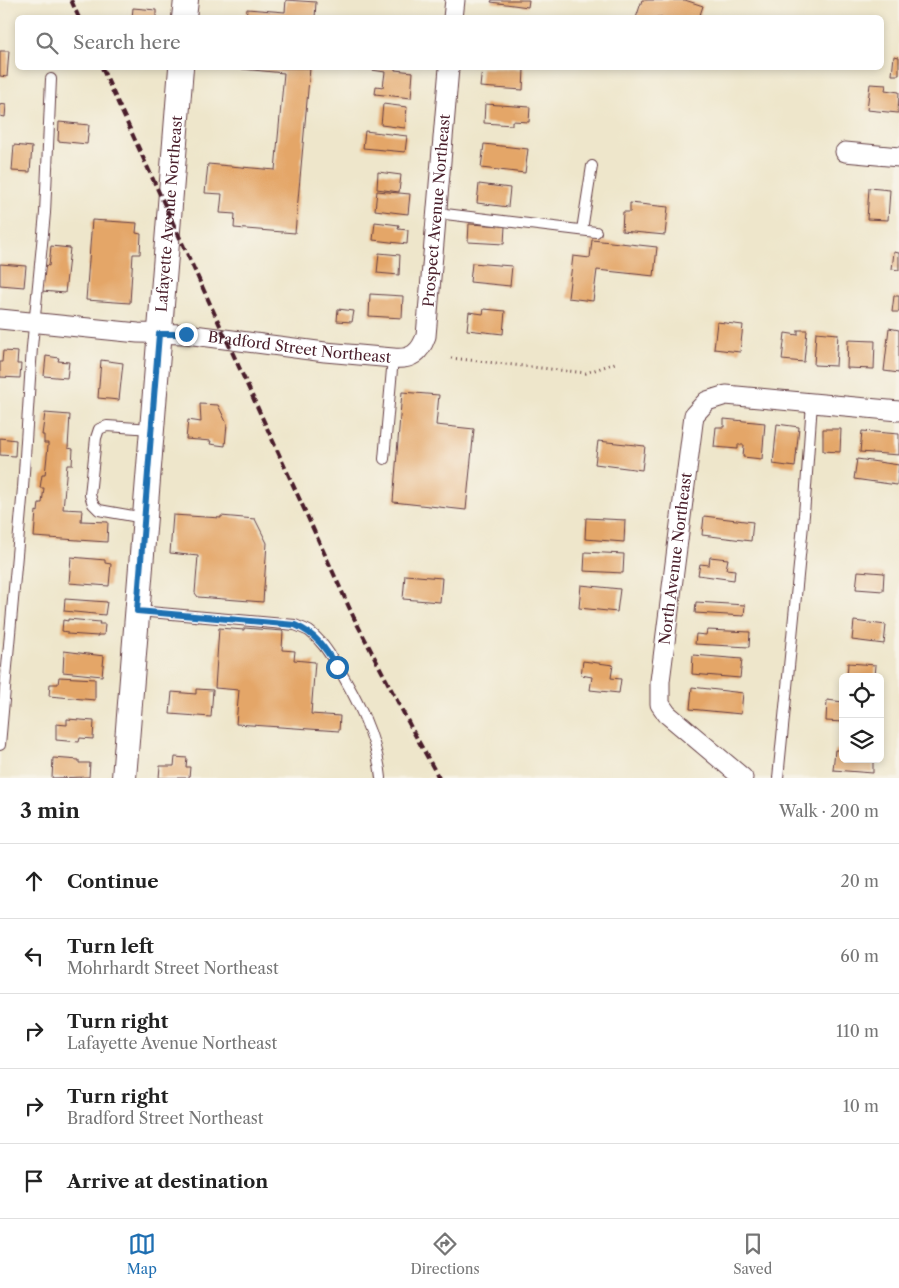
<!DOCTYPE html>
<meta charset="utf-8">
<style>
:root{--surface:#fff;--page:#f6f6f6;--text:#222;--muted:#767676;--line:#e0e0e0;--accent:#1f6fb2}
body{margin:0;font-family:"Libre Caslon Text",serif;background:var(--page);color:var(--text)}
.controls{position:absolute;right:15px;bottom:15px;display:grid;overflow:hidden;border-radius:8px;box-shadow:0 2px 8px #0003}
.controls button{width:45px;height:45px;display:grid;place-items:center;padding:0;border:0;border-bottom:1px solid var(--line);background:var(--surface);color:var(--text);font:25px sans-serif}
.stop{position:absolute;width:15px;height:15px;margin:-11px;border:4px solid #1f6fb2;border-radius:50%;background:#fff}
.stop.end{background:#1f6fb2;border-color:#fff;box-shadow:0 1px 5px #0008}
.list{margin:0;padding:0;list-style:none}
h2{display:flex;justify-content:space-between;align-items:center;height:65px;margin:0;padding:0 20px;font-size:21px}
h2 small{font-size:16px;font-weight:400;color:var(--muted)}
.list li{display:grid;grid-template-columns:32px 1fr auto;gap:15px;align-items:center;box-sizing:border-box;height:75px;padding:0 20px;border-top:1px solid var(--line)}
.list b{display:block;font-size:19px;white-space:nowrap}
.list p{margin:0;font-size:16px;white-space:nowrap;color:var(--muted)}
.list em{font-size:16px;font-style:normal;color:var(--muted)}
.icon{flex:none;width:28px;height:28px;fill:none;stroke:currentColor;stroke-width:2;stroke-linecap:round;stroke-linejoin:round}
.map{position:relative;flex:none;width:899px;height:778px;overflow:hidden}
.search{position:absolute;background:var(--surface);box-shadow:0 2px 8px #0003;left:15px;right:15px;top:15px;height:55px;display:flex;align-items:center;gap:12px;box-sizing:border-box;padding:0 18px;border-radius:8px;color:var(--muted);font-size:19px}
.sheet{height:440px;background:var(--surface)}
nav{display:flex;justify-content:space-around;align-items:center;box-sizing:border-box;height:70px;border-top:1px solid var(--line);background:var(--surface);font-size:14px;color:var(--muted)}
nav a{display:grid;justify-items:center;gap:2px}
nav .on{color:var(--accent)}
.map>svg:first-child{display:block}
.building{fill:#e4a667}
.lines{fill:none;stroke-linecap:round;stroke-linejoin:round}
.service-casing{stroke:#633d43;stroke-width:12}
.minor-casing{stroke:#633d43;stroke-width:21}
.tertiary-casing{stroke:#633d43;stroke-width:26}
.path{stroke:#633d43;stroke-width:3;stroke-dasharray:1 4;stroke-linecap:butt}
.service{stroke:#fff;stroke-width:10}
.minor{stroke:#fff;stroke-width:19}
.tertiary{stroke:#fff;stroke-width:24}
.rail{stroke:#4a1f2b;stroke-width:4;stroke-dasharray:8 4;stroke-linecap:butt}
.route{stroke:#1f6fb2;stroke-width:6}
.labels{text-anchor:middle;stroke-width:4;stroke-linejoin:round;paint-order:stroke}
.street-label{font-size:15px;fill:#4a1f2b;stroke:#f7f3e8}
</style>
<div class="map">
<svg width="899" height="778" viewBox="0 0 899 778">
<rect width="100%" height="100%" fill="#f7f3e8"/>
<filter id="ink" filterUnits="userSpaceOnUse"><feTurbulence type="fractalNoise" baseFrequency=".02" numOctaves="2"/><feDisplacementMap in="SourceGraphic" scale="10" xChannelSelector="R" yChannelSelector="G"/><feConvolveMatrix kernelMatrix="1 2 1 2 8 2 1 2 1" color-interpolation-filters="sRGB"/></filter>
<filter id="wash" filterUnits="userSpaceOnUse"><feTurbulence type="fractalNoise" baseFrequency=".0096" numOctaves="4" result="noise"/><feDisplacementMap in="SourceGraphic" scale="20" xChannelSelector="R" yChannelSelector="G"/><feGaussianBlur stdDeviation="1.12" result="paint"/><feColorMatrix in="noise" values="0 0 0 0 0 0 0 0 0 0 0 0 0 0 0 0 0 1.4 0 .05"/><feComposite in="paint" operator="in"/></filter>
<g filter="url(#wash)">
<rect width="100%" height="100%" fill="#eee6cb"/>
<g id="blocks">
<path class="building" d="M286 0 316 2 315 18H246L247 9 285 12Z
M492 0H529L528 7 491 2Z
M642 0H685L703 6 699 18H636Z
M133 8 156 10V18H132Z
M0 51H9L7 77 0 76Z
M894 56 899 57V75H892Z
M242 68H310L295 233 234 228 235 214 220 213 222 194 205 193 208 164 275 170 284 73 242 69Z
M372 68H395V70L413 72 411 98 375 94 376 86 383 87 385 72 372 70Z
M482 68 524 69 523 90 480 87Z
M870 84 886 85 885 90 899 92 898 113 867 110Z
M0 104 6 105 5 117 0 116Z
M383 104 407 107 405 128 381 125Z
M485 104 530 107 529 122 512 121V125L484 123Z
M59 122 89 125 87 144 58 141Z
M365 131 407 136 405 152 363 148Z
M484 144 528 149 525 173 481 168Z
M14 145 32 147 30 172 12 171Z
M378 172 401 175 399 192 377 189Z
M479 184 510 188 508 207 477 203Z
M869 188 890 190 888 220 867 219Z
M377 191 410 194 408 214 375 210Z
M630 203 668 207 665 235 622 231 623 212H630Z
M92 220 137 223 136 233 141 234 140 254H133L130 303 86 300Z
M375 222 399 225 398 229 408 230 407 244 373 240Z
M469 224 505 226 504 244 468 242Z
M592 240 657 247 654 276 597 270 593 301 568 298 573 256 590 258Z
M51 246 70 248 65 293 42 291 45 265 49 266Z
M894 252 899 253V270L892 269Z
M379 253 400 255 399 275 377 273Z
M472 263 512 266 510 286 470 282Z
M0 264 26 266 24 287 0 285Z
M370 294 403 296 402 318 369 316Z
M894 296H899V312H892Z
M338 309 354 311 352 322 337 321Z
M484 309 505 311 503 334 467 330 469 312 483 314Z
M717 322 743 325 740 352 714 349Z
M889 328 899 330V373L884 371Z
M798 330H807L804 362 782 360 785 333 798 335Z
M816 332 838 334 836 366 814 365Z
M848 340 875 341 874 369 847 368Z
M3 351 18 352 17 364H21L20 378 0 377V362H2Z
M46 356 59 358 58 361 69 362 67 378 44 376Z
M101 360 123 363 119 400 98 398Z
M402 392 439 395 436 425 474 429 466 510 393 502Z
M200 404 218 405 227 424 225 446 210 444 211 441 186 439 188 420 201 422Z
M45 413 70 415 68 448 73 449 72 465H67L63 509 82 510 81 521 108 522 107 542 34 537 36 511 38 512 39 503H42L44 488H40L42 475H45L48 446V443H44V435H42Z
M724 419 765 423 762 459 743 457 744 445H738V449L714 447 716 427H724Z
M777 424 799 427 795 467 773 464Z
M823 429H841L840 452 823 451Z
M862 431 899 434V455L860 452Z
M0 438 16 440 15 456 0 455Z
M598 441 645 446 642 470 595 464Z
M857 459 899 465 897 485 854 479Z
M173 515 221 518V516L255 519 267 543 263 602 198 597 195 593 198 556 170 553Z
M704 516 753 522 751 541 702 535Z
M586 518 625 520 624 542 585 539Z
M585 552 624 554 623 573 584 571Z
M71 557 105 560V563L111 564 109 586 69 583Z
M710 557 728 559 726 569 735 570 734 580 698 575 700 564 709 565Z
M858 571 884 573 883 591 856 589Z
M405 575 442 578 440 602 403 599Z
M581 585 620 589 617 612 579 608Z
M65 599 107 602 105 615 64 611Z
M696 602 745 605 744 616 695 613Z
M68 619 100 622 99 624H105L104 635H98V636L67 634V632L62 631 63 620 68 621Z
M854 621 886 625 884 644 852 640Z
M219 628 244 630V628L283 631 282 650 295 651 294 660 315 662 311 714 340 716 339 731 236 724 239 690 215 688Z
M707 630 750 632 749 647 695 644 696 634 706 635Z
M64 651 104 656 102 676 63 672Z
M693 655 742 659 740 678 692 674Z
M583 661 613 665 611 678 621 679 619 693 590 690 592 677 581 675Z
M848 663 876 665 875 677H847Z
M59 677 95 679V700L49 696 50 684H58Z
M692 687 743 693 741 714 690 709Z
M196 689 213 690 211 717 170 714 172 692 196 694Z
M827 700 843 702V722L826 721Z
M67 719 94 721 93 739 80 738 79 742 56 740V724L67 725Z
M835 750H843V759H873V773L833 770Z
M175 757 187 758 186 767H190L189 778H159L160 766H174Z
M53 758 79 760V763H90L89 777 52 778Z"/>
</g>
</g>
<g filter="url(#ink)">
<use href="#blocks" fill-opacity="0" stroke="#633d43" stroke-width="1"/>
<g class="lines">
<g class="service-casing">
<path id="service" d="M437 213 596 232
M582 230 592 166
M384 459 393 358
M144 518 99 510 93 504 90 495 96 438 99 429 107 426 152 429
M138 611 295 625C300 627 305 629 309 631 321 640 329 653 336 664 357 699 377 737 381 778
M0 745 23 488 32 347 45 213 51 79
M778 778 804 515 812 403"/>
</g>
<g class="minor-casing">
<g id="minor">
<path d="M453 18 455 0"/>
<path d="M845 152 899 157"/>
<path id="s1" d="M0 319 138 333 186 334 325 352 393 358C411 360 420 353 426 336L449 68"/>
<path id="s2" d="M743 778 667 714 660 704V681L694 415 707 401 726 395 899 411"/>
</g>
</g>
<g class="tertiary-casing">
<g id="tertiary">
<path d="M184 18 186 0"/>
<path id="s3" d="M124 778 181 68"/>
</g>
</g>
<path class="path" d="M451 358 586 373 615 363"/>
<use href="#service" class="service"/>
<use href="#minor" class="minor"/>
<use href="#tertiary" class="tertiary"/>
<path class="rail" d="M71 0 79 18
M102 68 354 618 414 733 439 778"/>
</g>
</g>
<g class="lines" filter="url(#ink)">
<path class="route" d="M186 334H159L137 611 295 625C316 634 325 648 337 667"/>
</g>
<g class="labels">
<g class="street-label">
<text dy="5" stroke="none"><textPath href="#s1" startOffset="565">Prospect Avenue Northeast</textPath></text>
<text dy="5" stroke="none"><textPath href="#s3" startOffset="566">Lafayette Avenue Northeast</textPath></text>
<text dy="5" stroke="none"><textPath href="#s1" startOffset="301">Bradford Street Northeast</textPath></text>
<text dy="5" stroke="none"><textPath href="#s2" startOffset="258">North Avenue Northeast</textPath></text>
</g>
</g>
</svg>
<div class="controls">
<button><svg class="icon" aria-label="locate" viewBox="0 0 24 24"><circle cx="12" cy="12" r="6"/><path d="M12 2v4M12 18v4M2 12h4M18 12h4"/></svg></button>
<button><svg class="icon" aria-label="layers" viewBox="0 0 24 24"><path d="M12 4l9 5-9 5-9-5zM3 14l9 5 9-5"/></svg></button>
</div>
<div class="stop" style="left:337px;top:667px"></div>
<div class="stop end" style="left:186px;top:334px"></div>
<div class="search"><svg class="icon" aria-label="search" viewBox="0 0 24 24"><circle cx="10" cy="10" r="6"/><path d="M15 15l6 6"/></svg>Search here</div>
</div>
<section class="sheet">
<h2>3 min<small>Walk · 200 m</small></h2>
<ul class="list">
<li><svg class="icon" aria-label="ahead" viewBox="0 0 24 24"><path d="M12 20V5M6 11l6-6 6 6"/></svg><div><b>Continue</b></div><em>20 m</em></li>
<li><svg class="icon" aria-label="left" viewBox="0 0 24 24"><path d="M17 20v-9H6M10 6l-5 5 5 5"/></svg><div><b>Turn left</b><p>Mohrhardt Street Northeast</p></div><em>60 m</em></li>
<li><svg class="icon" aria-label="right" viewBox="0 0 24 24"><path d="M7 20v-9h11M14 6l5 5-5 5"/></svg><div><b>Turn right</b><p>Lafayette Avenue Northeast</p></div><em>110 m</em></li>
<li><svg class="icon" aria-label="right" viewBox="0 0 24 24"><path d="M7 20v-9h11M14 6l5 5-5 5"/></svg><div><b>Turn right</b><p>Bradford Street Northeast</p></div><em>10 m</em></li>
<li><svg class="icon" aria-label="arrive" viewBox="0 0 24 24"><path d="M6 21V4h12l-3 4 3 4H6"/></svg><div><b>Arrive at destination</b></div></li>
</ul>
</section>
<nav>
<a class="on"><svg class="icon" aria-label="map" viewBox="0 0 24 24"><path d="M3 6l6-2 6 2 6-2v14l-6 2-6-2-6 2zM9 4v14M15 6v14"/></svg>Map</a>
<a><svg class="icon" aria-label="directions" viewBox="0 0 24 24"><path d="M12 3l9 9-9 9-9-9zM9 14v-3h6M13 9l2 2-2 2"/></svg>Directions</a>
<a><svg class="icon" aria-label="saved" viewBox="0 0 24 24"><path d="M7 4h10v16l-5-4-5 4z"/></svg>Saved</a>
</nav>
